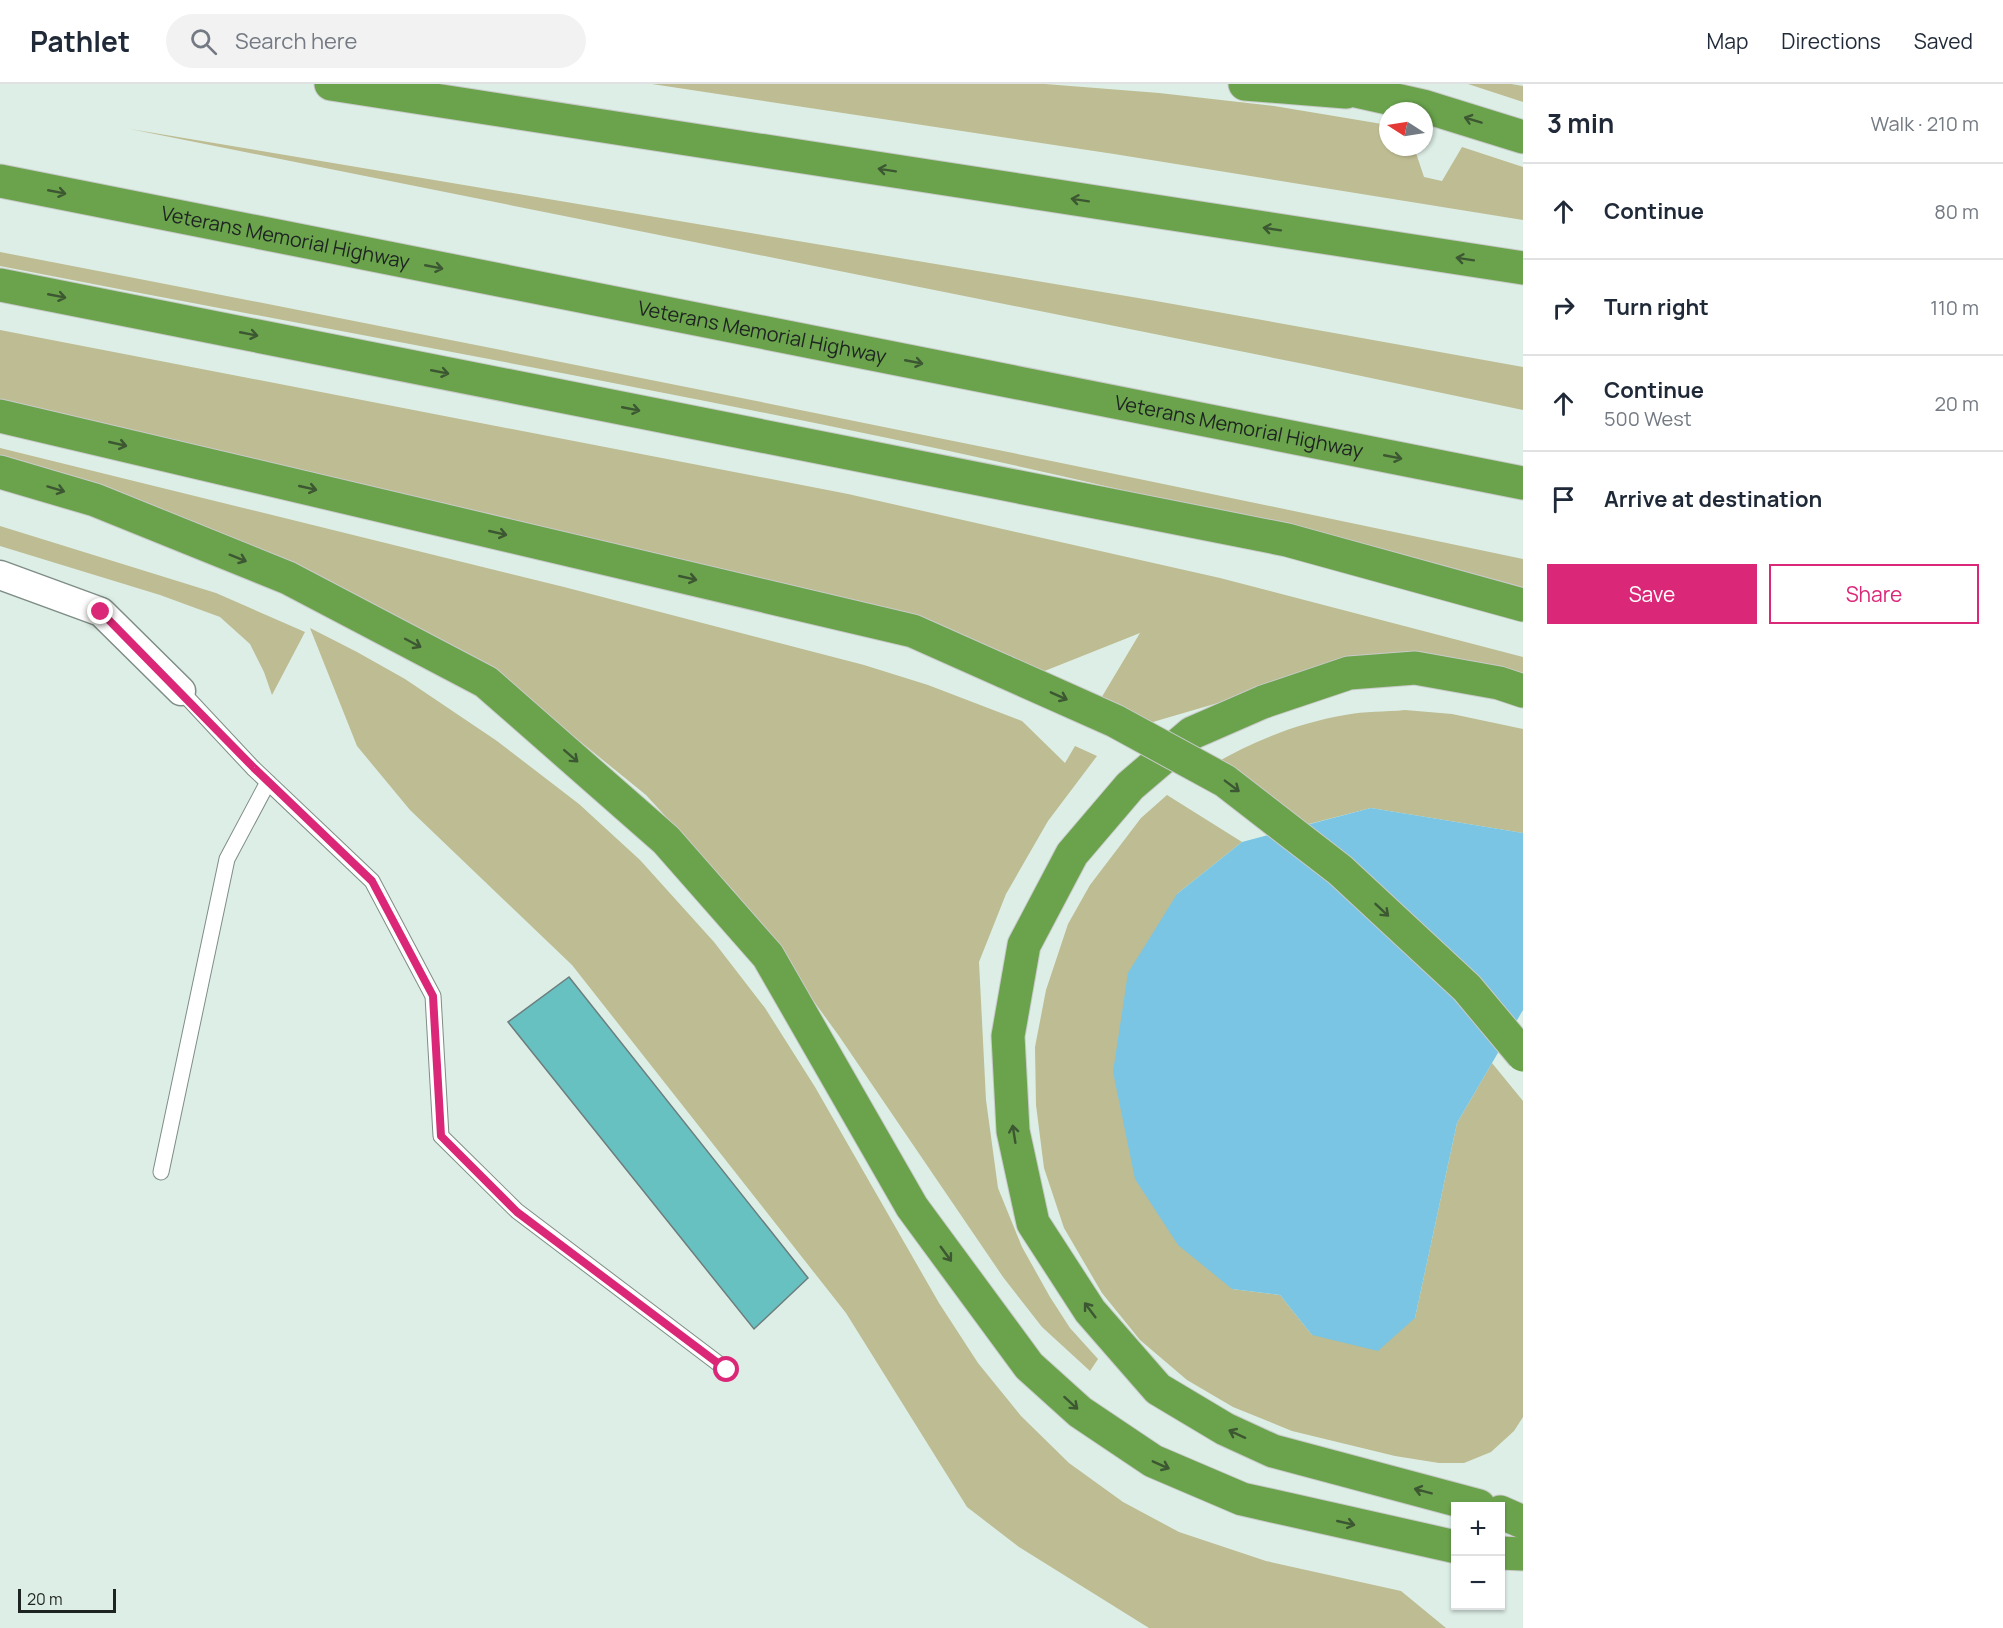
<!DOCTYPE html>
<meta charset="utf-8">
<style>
:root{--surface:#fff;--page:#f2f2f3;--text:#1f2937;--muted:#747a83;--line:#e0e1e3;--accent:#db2777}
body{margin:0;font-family:Manrope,sans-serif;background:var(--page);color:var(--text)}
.controls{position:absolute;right:18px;bottom:18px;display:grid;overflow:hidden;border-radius:0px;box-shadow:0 2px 4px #0004}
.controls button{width:54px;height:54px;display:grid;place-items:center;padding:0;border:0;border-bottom:2px solid var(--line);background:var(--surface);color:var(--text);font:30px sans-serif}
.compass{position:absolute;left:1379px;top:18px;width:54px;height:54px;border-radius:50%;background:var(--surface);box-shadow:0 2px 4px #0004;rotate:282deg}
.scale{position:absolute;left:18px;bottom:15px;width:98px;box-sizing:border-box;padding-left:6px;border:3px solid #1e2421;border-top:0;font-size:16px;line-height:21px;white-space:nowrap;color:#1e2421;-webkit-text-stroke:4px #ddeee6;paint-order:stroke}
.stop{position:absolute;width:18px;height:18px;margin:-14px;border:4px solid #db2777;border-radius:50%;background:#fff}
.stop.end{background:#db2777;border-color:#fff;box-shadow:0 2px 6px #0008}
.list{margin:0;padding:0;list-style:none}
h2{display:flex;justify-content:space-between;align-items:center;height:78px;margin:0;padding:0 24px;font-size:26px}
h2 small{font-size:20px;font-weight:400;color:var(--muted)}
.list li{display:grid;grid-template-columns:39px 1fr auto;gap:18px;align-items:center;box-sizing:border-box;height:96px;padding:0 24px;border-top:2px solid var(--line)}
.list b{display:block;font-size:22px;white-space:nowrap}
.list p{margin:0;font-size:20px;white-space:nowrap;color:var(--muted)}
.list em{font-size:20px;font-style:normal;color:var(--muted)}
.actions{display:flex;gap:12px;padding:18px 24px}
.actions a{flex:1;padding:14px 0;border:2px solid var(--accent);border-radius:0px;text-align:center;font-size:21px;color:var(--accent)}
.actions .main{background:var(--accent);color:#fff}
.icon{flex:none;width:33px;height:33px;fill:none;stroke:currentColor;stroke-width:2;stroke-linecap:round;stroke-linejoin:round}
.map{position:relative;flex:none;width:1523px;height:1544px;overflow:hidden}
header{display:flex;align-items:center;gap:36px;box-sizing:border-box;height:84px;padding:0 30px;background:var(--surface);border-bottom:2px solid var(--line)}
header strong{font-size:28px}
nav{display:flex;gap:33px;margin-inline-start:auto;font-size:21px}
.search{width:420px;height:54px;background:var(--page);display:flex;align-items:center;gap:15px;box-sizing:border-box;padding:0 21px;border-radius:33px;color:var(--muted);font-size:22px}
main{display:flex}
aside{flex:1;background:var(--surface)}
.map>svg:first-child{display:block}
.green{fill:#bdbc92}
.water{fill:#7ac5e3}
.building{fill:#67c1c1;stroke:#6c7d7d;stroke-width:1.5}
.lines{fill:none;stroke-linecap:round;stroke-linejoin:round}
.lane-casing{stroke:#7e8d86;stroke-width:17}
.street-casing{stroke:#7e8d86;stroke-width:31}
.highway-casing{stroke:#c9caca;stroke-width:35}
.lane{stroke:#fff;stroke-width:15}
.street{stroke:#fff;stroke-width:28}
.highway{stroke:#6aa34c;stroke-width:33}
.highway-bridge-casing{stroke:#c9caca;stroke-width:35;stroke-linecap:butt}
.highway-bridge{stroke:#6aa34c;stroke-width:33}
.oneway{stroke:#3c5732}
.route{stroke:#db2777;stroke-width:8}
.labels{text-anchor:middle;stroke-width:4.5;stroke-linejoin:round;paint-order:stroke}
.street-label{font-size:20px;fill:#1e2421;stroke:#ddeee6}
</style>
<header>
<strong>Pathlet</strong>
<div class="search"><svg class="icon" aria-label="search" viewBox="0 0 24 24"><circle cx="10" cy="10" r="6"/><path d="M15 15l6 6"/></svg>Search here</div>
<nav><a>Map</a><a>Directions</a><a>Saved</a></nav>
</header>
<main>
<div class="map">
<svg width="1523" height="1544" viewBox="0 0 1523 1544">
<rect width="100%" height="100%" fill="#ddeee6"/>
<path class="green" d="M652 0H1045L1159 9 1274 22 1388 41V63H1414L1424 93 1442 97 1462 63 1523 83V136L1114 70Z
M1468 0H1511L1523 2V18Z
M130 45 1156 217 1523 283V326L1309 281Z
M0 168C508 266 1016 368 1523 475V504C1353 462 1184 419 1013 381 677 307 338 248 0 182Z
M0 246 848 410 1220 494 1523 573V596L1483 587 1235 614 1139 642 1097 621 1140 549 1032 592 0 323Z
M0 364 564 503 864 581 928 601 1022 637 1065 679 1075 662 1097 672 1048 737 1006 810 979 878 986 1016 998 1104 1022 1163 1050 1213 1070 1244 1098 1275 1090 1287 1042 1243 1003 1193 839 952 733 806 646 711 545 629 450 569 0 390Z
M0 442 216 509 305 548 272 611 264 588 250 560 220 533 160 511 0 462Z
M310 544 357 568 405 595 497 657 579 720 640 776 714 858 765 924 815 1003 939 1219 978 1279 1021 1332 1069 1379 1123 1418 1179 1448 1266 1477 1401 1507 1446 1544H1149L1019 1463 967 1423 846 1229 572 881 410 726 357 662Z
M1405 626 1452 630 1523 645V749L1371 724 1301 742 1212 681C1253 657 1298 639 1345 631 1365 627 1385 628 1405 626Z
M1167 711 1242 758 1177 810 1232 1205 1280 1211 1312 1251 1415 1234 1457 1039 1492 979 1523 1017V1333L1514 1347 1491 1368 1464 1379H1439L1395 1372 1292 1347 1233 1323 1187 1296 1140 1256 1102 1209 1064 1144 1044 1084 1036 1021 1035 963 1046 906 1068 840 1090 801 1141 734Z"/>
<path class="water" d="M1371 724 1523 749V926L1457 1039 1415 1234 1378 1267 1312 1251 1280 1211 1232 1205 1178 1161 1135 1095 1113 988 1128 889 1177 810 1242 758Z"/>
<path class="building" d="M569 893 808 1194 754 1245 508 938Z"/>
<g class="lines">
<g class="lane-casing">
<path id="lane" d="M181 607 253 684 372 797 433 912 441 1052 517 1127 727 1286
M161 1088 227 775 268 698"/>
</g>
<g class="street-casing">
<path id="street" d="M0 491 101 528 181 607"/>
</g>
<g class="highway-casing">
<g id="highway">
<path d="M331 0 1523 184"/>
<path d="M1245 0 1346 8"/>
<path d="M1324 0 1423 22 1523 53"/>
<path id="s1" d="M0 97 1523 399"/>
<path d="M0 201 1287 456 1523 521"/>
<path d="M0 332 913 547 1005 588"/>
<path d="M0 388 95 416 288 494 486 598 666 756 768 872 912 1123 1029 1282 1080 1328 1153 1377 1242 1415 1456 1463"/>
<path d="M1479 1422 1273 1367 1225 1345 1158 1305 1090 1227 1033 1139 1013 1047 1008 952 1024 861 1072 770 1130 702 1192 649 1263 618 1349 589 1415 584 1499 599 1523 607"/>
<path d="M1500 1428 1523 1438"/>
<path d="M1500 1469 1523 1470"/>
</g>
</g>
<use href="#lane" class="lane"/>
<use href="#street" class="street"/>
<use href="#highway" class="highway"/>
<g class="highway-bridge-casing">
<path id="highway-bridge" d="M1005 588 1115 637 1225 697 1340 786 1467 904 1523 971"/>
</g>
<use href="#highway-bridge" class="highway-bridge"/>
</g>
<defs><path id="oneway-shaft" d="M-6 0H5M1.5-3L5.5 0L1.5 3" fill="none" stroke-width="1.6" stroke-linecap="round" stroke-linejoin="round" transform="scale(1.5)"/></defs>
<g class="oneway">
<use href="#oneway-shaft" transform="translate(1473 36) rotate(-163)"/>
<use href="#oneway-shaft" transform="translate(887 86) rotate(-171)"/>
<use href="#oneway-shaft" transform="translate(57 108) rotate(11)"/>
<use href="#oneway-shaft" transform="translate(1080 116) rotate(-171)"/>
<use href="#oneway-shaft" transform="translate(1272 145) rotate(-171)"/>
<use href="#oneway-shaft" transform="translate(1465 175) rotate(-171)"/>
<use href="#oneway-shaft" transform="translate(434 183) rotate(11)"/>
<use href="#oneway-shaft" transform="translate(57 212) rotate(11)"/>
<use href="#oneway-shaft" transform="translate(249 250) rotate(11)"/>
<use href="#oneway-shaft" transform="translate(914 278) rotate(11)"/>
<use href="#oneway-shaft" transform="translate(440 288) rotate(11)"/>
<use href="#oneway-shaft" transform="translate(631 325) rotate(11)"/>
<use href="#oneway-shaft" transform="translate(118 360) rotate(13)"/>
<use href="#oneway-shaft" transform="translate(1393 373) rotate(11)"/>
<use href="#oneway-shaft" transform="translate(308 404) rotate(13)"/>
<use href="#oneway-shaft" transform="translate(56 405) rotate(17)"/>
<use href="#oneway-shaft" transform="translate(498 449) rotate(13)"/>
<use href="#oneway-shaft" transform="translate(238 474) rotate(22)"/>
<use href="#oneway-shaft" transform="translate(688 494) rotate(13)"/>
<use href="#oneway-shaft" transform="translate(413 559) rotate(28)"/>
<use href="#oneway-shaft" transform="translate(1059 612) rotate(24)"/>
<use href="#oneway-shaft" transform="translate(571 672) rotate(41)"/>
<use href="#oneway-shaft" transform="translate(1232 702) rotate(37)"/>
<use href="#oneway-shaft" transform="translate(1382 826) rotate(43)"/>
<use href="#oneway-shaft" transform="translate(1014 1050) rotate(-99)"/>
<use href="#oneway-shaft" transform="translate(946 1170) rotate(54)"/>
<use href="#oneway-shaft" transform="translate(1090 1226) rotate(-127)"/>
<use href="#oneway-shaft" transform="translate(1071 1319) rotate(42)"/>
<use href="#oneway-shaft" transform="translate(1237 1350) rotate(-155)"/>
<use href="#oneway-shaft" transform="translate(1161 1381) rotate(24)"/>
<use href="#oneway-shaft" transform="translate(1423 1407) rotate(-165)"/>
<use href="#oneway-shaft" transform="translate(1346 1439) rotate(13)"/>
</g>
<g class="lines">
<path class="route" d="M101 528 254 684 372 797 433 912 441 1052 517 1128 727 1286"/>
</g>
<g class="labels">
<g class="street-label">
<text dy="7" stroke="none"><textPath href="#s1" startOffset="291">Veterans Memorial Highway</textPath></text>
<text dy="7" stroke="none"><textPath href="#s1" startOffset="777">Veterans Memorial Highway</textPath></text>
<text dy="7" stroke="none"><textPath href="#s1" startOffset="1263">Veterans Memorial Highway</textPath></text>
</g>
</g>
</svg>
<div class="controls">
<button>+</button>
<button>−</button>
</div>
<svg class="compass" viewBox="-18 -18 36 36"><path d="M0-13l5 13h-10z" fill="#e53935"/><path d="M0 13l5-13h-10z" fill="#747a83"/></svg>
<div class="scale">20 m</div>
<div class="stop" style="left:727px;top:1286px"></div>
<div class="stop end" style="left:101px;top:528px"></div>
</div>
<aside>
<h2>3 min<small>Walk · 210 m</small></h2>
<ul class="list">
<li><svg class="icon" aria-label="ahead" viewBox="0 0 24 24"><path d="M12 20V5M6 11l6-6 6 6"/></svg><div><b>Continue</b></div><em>80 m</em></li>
<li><svg class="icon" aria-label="right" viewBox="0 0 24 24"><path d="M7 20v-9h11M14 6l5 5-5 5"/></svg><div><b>Turn right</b></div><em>110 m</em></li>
<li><svg class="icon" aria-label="ahead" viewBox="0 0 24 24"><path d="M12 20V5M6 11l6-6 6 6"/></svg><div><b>Continue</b><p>500 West</p></div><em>20 m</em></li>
<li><svg class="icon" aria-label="arrive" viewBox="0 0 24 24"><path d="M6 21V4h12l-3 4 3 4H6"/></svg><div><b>Arrive at destination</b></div></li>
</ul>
<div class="actions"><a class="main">Save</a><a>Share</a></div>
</aside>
</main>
